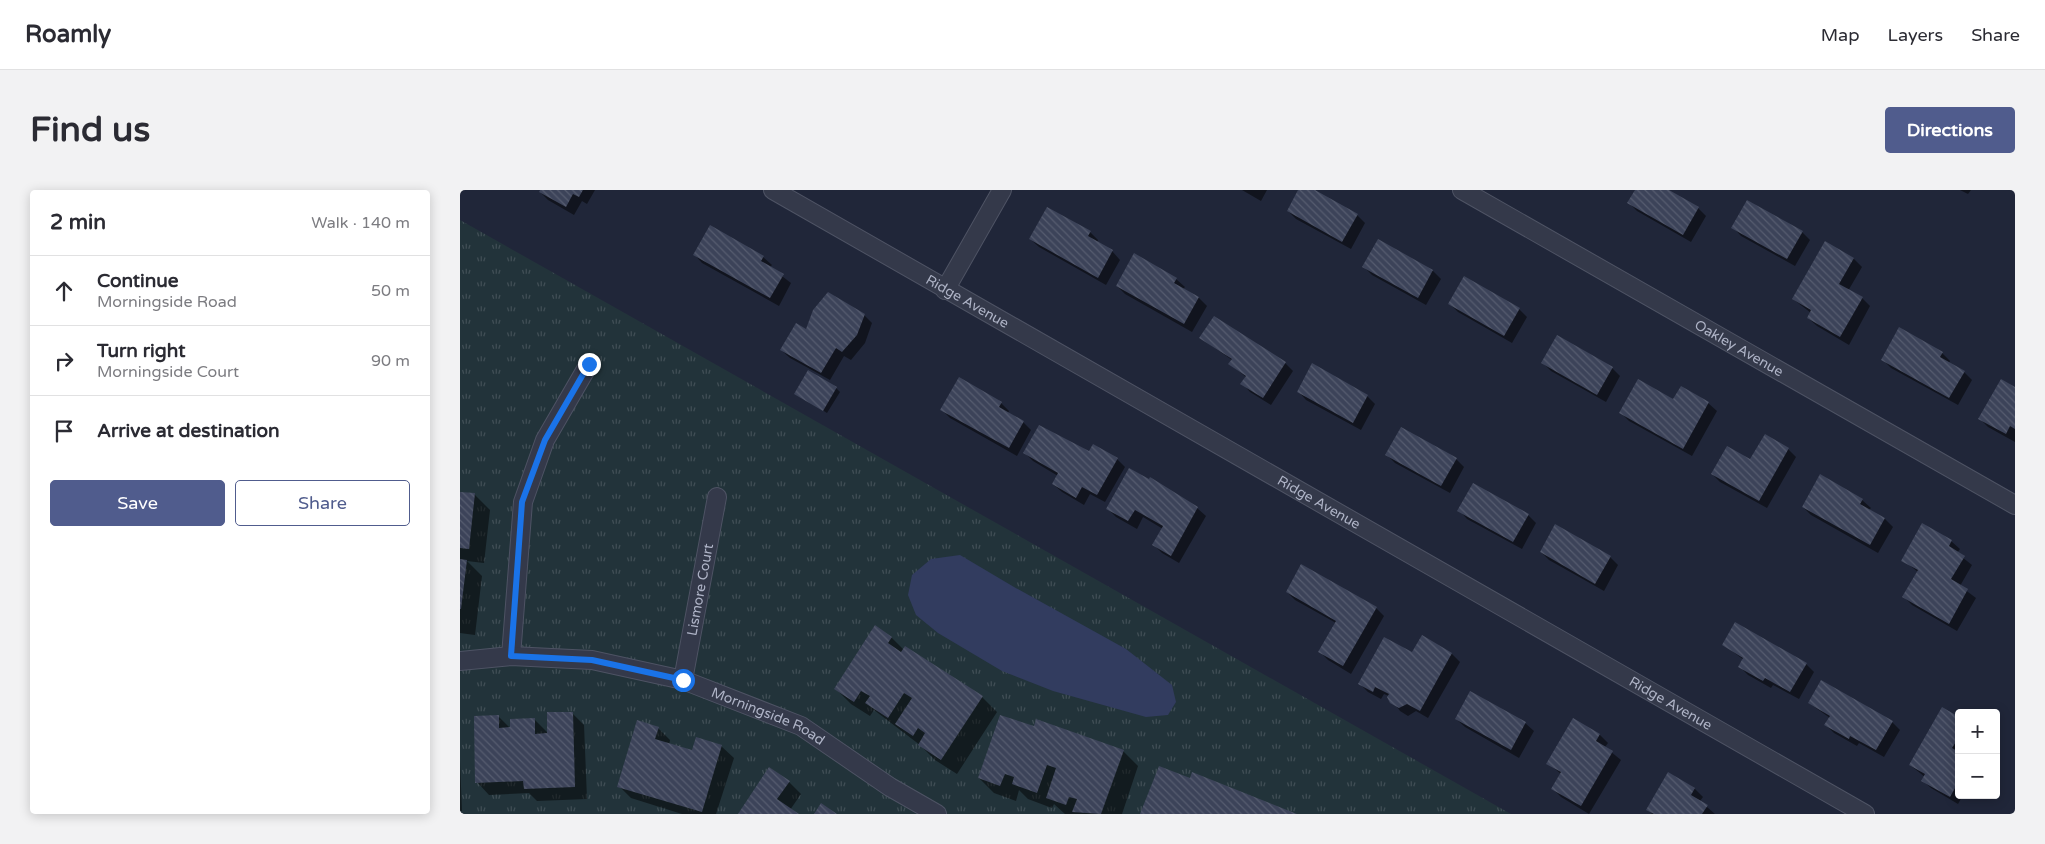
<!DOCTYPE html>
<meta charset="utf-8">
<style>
:root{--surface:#fff;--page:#f2f2f3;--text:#2b2b33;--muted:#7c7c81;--line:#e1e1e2;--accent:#505c8d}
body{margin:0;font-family:"Varela Round",sans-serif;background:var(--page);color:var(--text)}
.controls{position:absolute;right:15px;bottom:15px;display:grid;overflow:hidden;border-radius:5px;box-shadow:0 2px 12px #0003}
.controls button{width:45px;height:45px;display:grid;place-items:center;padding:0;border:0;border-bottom:1px solid var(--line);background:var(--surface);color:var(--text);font:25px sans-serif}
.stop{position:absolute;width:15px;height:15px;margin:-11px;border:4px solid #1a73e8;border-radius:50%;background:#fff}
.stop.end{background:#1a73e8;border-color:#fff;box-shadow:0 1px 5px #0008}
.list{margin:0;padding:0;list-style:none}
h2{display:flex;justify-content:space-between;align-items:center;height:65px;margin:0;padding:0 20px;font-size:21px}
h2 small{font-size:16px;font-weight:400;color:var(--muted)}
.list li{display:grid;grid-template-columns:32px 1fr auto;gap:15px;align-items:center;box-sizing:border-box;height:70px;padding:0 20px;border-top:1px solid var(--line)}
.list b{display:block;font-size:19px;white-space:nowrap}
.list p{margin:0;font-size:16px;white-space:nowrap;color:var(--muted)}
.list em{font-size:16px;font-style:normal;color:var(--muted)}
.actions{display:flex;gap:10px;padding:15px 20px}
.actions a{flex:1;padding:11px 0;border:1px solid var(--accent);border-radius:5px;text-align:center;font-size:18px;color:var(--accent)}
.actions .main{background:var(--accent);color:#fff}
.icon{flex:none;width:28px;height:28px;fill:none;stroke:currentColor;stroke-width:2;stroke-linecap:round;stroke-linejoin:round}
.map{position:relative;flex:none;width:1555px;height:624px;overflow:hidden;border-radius:5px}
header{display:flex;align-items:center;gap:30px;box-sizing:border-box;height:70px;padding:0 25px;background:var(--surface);border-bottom:1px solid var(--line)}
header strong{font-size:24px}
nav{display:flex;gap:28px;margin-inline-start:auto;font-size:18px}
.intro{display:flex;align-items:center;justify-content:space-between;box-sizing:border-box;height:120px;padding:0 30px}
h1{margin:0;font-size:35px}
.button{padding:12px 22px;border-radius:5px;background:var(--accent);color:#fff;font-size:18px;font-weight:700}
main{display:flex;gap:30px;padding:0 30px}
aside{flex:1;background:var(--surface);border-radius:5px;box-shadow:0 2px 12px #0003}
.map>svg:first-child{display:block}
.grass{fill:url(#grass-tufts)}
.water{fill:#323c5f}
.shadow{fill:#0007}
.building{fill:url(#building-back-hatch)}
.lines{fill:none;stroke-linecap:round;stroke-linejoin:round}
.street-casing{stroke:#4e5364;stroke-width:20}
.street{stroke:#34394a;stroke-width:18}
.route{stroke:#1a73e8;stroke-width:6}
.labels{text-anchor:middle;stroke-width:4;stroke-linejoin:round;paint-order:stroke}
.street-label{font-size:14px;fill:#aeb3c6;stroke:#191e2e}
</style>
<header>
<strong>Roamly</strong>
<nav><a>Map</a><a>Layers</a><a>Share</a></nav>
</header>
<div class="intro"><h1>Find us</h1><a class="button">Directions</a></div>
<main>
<aside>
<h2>2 min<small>Walk · 140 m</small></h2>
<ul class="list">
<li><svg class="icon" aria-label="ahead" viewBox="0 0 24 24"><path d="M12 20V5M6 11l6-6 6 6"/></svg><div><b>Continue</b><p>Morningside Road</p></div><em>50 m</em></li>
<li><svg class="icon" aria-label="right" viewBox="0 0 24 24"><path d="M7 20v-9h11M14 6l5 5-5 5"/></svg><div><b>Turn right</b><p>Morningside Court</p></div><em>90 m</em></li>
<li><svg class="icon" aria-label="arrive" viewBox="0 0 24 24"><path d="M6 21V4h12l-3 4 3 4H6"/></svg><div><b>Arrive at destination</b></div></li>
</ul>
<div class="actions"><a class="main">Save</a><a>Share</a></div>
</aside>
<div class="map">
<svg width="1555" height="624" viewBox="0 0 1555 624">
<defs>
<pattern id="grass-tufts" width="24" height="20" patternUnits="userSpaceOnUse" patternTransform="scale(1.25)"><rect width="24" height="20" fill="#22333a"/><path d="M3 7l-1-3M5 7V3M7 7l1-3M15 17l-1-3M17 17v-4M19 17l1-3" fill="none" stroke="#404e55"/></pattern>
<pattern id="building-back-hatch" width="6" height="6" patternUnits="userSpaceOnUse" patternTransform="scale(1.25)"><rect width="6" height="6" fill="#3c4359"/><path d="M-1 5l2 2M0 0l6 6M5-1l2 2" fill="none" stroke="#565c6f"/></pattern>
</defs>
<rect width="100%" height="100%" fill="#202639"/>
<path class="grass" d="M0 30 1051 624H0Z"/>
<path class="water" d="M500 365 554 397 666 459 712 495 716 512 708 525 686 527 593 501 542 481 478 443 456 425 448 405 452 385 471 369Z"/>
<path class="shadow" d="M81 0H135L127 14 122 11 114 25 88 10 80 2Z
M782 0H807L801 11Z
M840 0H853L897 25 905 33 891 59 836 29 828 21Z
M1176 0H1207L1238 18 1246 26 1231 52 1177 21 1169 13Z
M1500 0H1511L1508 4Z
M250 37 303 67 312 75 310 77 331 93 319 116 242 73 234 64Z
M1273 37 1342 42 1350 50 1335 76 1281 46Z
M630 42 638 50 637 53 652 61 660 70 646 95 579 57 570 49Z
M918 50 973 81 981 89 966 115 912 85 904 77Z
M1365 52 1394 69 1402 77 1388 101 1402 108 1410 116 1389 155 1357 136 1348 128 1351 123 1333 109Z
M674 65 716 89 725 97 723 99 739 108 747 116 732 142 665 104 657 96Z
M990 114 1059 119 1067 127 1052 153 998 122Z
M404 125 412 133 405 153 391 170 384 166 370 190 330 168 321 160 347 140Z
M754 127 825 173 833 181 811 215 790 202 782 193 786 187 770 174 772 170 741 148Z
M1482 163 1490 171 1489 173 1504 182 1512 190 1498 215 1431 178 1423 170Z
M1083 173 1152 178 1160 186 1146 212 1091 181Z
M376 198 380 202 367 223 336 203Z
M1221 198 1248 213 1257 221 1232 266 1169 231 1161 223 1214 211Z
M1555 198V252L1528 237 1520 229Z
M838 201 907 206 915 214 901 240 846 210Z
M541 213 549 221 548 223 563 232 571 240 557 266 490 228 482 220Z
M1328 259 1336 267 1307 318 1260 292 1252 284Z
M629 262 657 269 665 277 645 312 630 304 624 315 602 302 593 294 598 286 573 271 565 263Z
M927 265 996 269 1004 277 990 303 935 273Z
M1360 286 1402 310 1411 318 1409 320 1425 329 1433 337 1418 363 1351 325 1343 317Z
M0 303 15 305 30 320 24 373 7 371 22 386 15 445 0 443Z
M737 318 746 326 719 373 702 363 694 355 703 339 683 327 677 339 656 327 648 319Z
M999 320 1068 325 1076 333 1062 359 1007 329Z
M1491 351 1500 359 1497 363 1512 375 1500 396 1516 408 1497 441 1452 415 1444 407 1458 382 1443 370Z
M1081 362 1150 367 1158 375 1144 401 1089 370Z
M827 402 916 418 924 426 891 484 868 470 860 462 876 433 835 410Z
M431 447 444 460 522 507 537 522 497 584 475 570 460 555 414 520 410 526 391 514 375 498Z
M1264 455 1346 474 1354 482 1339 509 1313 495 1311 498 1288 485 1280 477 1284 470Z
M992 464 1000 472 968 528 956 521 948 526 940 521 929 506 924 504 921 509 908 502 899 493Z
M1011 503 1065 533 1074 541 1059 568 1005 537 996 529Z
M1349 513 1432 532 1440 540 1424 567 1399 553 1397 556 1374 543 1366 535 1370 528Z
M112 523 124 535 127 609 77 611 69 603 29 605 17 592 38 526 51 539 74 529 89 544Z
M1499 528V605H1503L1498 614 1471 598 1462 590 1465 587 1450 575Z
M1113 530 1140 545 1148 553 1145 557 1161 570 1129 624 1101 607 1093 599 1101 584 1088 573Z
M198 538 210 550 209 555 233 562 261 556 274 568 256 624H222L171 608 159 596Z
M574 538 663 561 678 576 662 624H605L594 614 592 618 568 609 559 600 556 611 534 603 519 588Z
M0 571 2 621H0Z
M310 579 329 592 341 604 330 620 337 624H279Z
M1208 584 1235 599 1243 607 1240 611 1255 624H1192L1188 619Z"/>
<path class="building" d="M80 0H123L119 7 113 4 106 17 79 2Z
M838 0H855L898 24 882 52 827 21Z
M1175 0H1209L1239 17 1223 45 1167 13Z
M1287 10 1343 41 1327 69 1271 38Z
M587 17 631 41 628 46 653 60 638 88 569 49Z
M250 35 304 66 301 71 324 84 310 108 233 65Z
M918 49 973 80 958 108 902 77Z
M1365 51 1394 68 1379 94 1403 107 1380 147 1347 128 1351 120 1332 109Z
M674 63 717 88 714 93 739 107 724 134 656 96Z
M1004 86 1060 118 1044 146 988 114Z
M368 102 405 124 397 145 382 162 376 158 361 183 320 160 336 133 346 139 353 120Z
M754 126 826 172 803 208 780 194 786 186 768 174 772 169 739 148Z
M1439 137 1483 162 1480 167 1505 181 1489 208 1421 170Z
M1097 145 1153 177 1137 205 1081 173Z
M852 173 908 205 893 233 837 202Z
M348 180 377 197 363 221 334 204Z
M499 187 542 212 539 217 564 231 549 258 480 220Z
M1178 189 1213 209 1221 196 1249 212 1223 259 1159 223Z
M1541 189 1555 197V239L1550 236 1546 244 1518 229Z
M579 235 629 261 633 254 658 268 637 305 622 297 616 308 592 294 598 283 563 263Z
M941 237 997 268 981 296 925 265Z
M1305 244 1329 258 1299 311 1251 284 1267 256 1290 269Z
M669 278 689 289 690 287 738 317 711 366 692 355 703 336 675 320 668 331 646 319Z
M1360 284 1403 309 1400 314 1425 328 1410 355 1342 317Z
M1013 293 1069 324 1053 352 997 321Z
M0 302 15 303 9 359 0 358Z
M1462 333 1492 350 1489 356 1505 366 1491 389 1508 399 1489 434 1442 407 1458 380 1441 371Z
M1095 334 1151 366 1135 394 1080 362Z
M0 369 7 370 1 419H0Z
M841 374 917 417 883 476 858 462 876 431 826 402Z
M1275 432 1347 473 1330 502 1305 488 1303 491 1278 477 1283 468 1262 455Z
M415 435 432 447 428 453 441 462 445 456 523 506 481 570 458 555 465 543 458 538 453 546 435 534 452 508 444 503 428 528 405 513 410 506 401 501 394 512 374 499Z
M962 445 992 463 960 521 947 514 939 518 930 513 927 507 929 504 915 497 913 502 898 494 924 447 952 462Z
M1361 490 1433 531 1416 560 1390 546 1389 549 1364 535 1370 526 1348 513Z
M1010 501 1066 532 1051 560 995 529Z
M1482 517 1499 527V547L1492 558 1499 562V591L1490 607 1461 591 1465 584 1449 575Z
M87 522H113L115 597 64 599 63 591 15 593 14 526 39 525V538L50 537V529L75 528V544L87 543Z
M540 525 574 536 576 529 664 560 641 624 612 622 617 609 609 607 606 615 586 608 596 578 587 575 577 603 552 594 554 587 545 584 540 596 518 588Z
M1113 528 1140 544 1136 551 1153 561 1121 616 1091 599 1101 582 1086 574Z
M177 530 199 537 195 549 232 560 236 547 262 555 242 622 157 597Z
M699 576 730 588 732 582 837 624H680Z
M309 577 330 591 317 609 339 624H278Z
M1208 582 1235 598 1231 605 1248 615 1242 624H1194L1186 620Z
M361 613 377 624H354Z"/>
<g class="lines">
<g class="street-casing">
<g id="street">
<path id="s1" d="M313 0 1405 624"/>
<path id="s2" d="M1002 0 1555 315"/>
<path d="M485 100 542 0"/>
<path d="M51 466 63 312 85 250 129 174"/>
<path id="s3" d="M0 471 51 466 132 470 223 490 341 536 430 597 477 624"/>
<path id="s4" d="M223 490 257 307"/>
</g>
</g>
<use href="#street" class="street"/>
</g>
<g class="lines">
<path class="route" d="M129 174 85 250 62 312 51 466 132 470 223 490"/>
</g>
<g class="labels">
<g class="street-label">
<text dy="5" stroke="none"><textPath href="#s1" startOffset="224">Ridge Avenue</textPath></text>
<text dy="5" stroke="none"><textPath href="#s2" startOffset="319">Oakley Avenue</textPath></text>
<text dy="5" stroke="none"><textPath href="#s1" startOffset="629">Ridge Avenue</textPath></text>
<text dy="5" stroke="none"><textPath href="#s4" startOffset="92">Lismore Court</textPath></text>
<text dy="5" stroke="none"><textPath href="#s1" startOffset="1034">Ridge Avenue</textPath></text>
<text dy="5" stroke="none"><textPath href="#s3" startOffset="318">Morningside Road</textPath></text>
</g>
</g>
</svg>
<div class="controls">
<button>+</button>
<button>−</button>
</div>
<div class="stop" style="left:223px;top:490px"></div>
<div class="stop end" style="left:129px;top:174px"></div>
</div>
</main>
